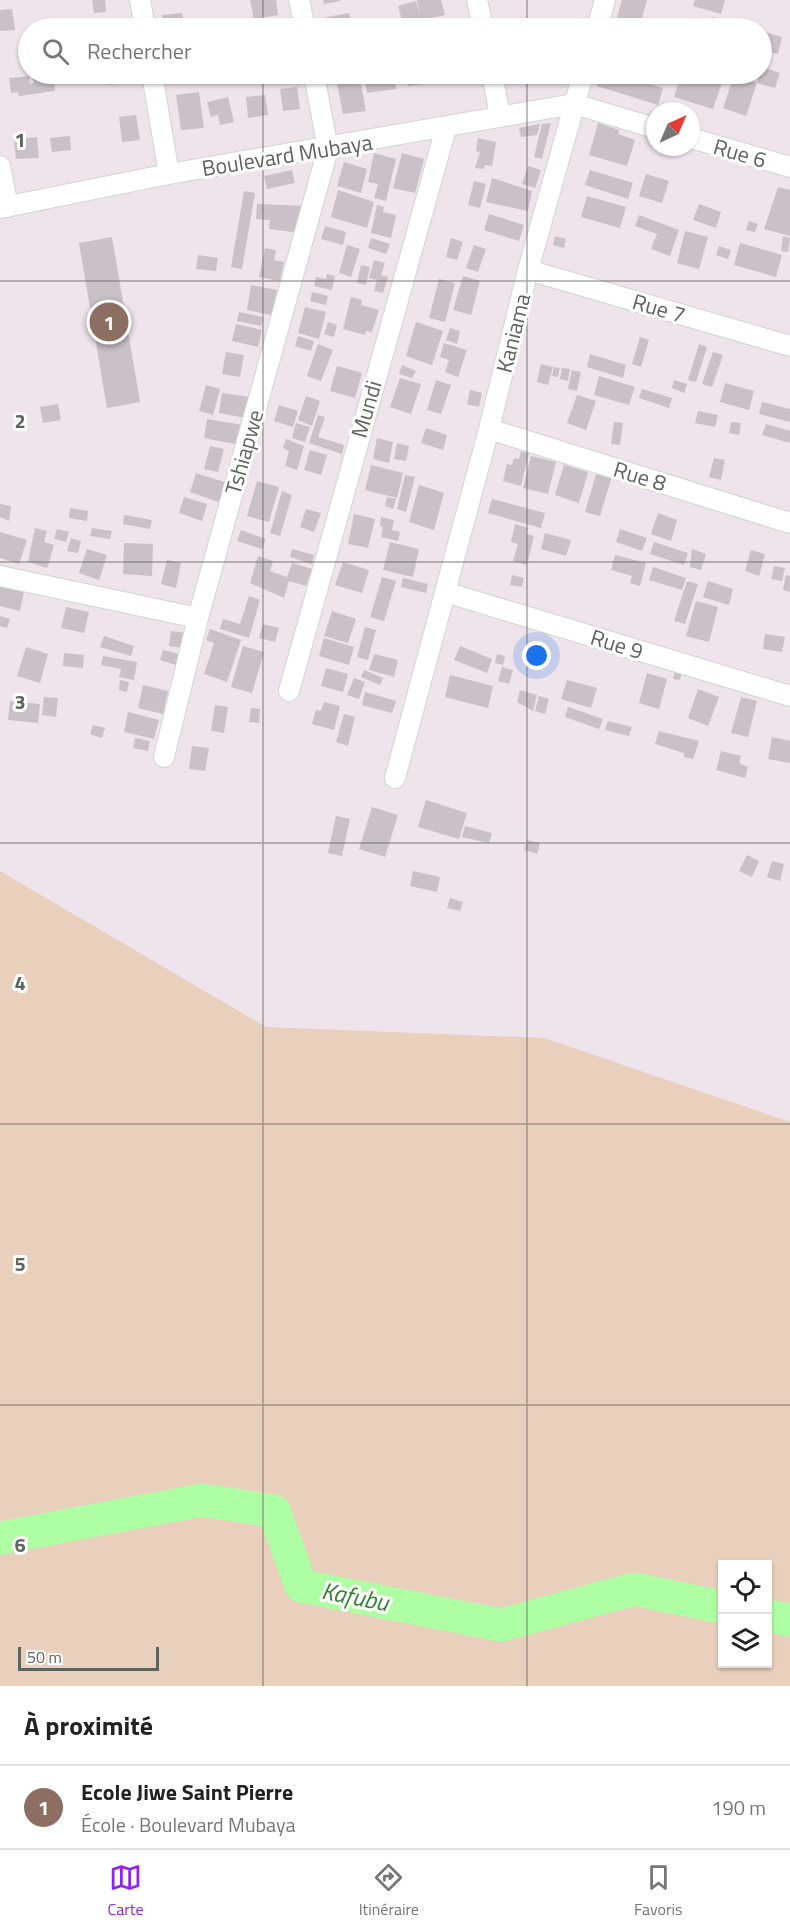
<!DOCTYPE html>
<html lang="fr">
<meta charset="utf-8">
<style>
:root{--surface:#fff;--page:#f6f6f6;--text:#222;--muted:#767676;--line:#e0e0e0;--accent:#9022f6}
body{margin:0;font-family:"Titillium Web",sans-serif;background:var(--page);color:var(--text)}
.controls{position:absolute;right:18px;bottom:18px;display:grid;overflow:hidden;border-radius:0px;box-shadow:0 2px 4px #0004}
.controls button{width:54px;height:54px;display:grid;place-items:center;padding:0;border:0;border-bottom:2px solid var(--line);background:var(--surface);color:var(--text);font:30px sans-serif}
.compass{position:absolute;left:646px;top:102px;width:54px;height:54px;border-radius:50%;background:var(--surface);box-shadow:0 2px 4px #0004;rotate:44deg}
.scale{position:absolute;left:18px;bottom:15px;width:141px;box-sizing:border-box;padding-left:6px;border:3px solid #5b655b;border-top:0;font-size:16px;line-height:21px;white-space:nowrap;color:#5b655b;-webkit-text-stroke:4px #fff;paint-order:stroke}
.you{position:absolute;left:537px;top:656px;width:21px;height:21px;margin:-15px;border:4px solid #fff;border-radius:50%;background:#1a73e8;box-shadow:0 0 0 9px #1a73e833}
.badge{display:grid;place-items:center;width:39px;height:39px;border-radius:50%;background:var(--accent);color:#fff;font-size:20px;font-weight:700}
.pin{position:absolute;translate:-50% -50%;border:3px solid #fff;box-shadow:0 2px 6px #0006}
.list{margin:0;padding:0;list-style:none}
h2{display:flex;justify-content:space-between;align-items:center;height:78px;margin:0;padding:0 24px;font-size:26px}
h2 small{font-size:20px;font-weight:400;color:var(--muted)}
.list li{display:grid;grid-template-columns:39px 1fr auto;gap:18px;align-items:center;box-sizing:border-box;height:84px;padding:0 24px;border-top:2px solid var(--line)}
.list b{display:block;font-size:22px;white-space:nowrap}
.list p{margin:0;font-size:20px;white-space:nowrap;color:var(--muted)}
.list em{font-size:20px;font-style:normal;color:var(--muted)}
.icon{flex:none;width:33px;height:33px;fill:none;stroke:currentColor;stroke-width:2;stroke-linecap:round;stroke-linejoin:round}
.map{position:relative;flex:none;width:790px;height:1686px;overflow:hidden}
.search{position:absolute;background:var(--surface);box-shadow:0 2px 4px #0004;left:18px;right:18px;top:18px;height:66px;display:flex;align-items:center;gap:15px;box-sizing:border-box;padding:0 21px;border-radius:33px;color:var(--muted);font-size:22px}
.sheet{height:162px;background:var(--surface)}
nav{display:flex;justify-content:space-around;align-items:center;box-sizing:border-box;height:84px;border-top:2px solid var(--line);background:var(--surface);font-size:16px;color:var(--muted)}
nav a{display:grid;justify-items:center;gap:3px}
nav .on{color:var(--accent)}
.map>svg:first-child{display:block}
.green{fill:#e9d0bd;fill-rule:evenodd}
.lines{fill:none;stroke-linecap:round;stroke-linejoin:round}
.river{stroke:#aeffa3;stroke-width:33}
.building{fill:#cac0c8}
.street-casing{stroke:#cfd6d0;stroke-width:22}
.street{stroke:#fff;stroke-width:20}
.grid{fill:none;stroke:#5b655b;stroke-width:1.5;stroke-opacity:0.55}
.labels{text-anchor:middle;stroke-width:6;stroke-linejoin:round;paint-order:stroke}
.street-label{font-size:22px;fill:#5b655b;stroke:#fff}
.water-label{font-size:24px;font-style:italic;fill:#2f812b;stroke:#fff}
.grid-label{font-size:20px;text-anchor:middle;font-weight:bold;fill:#5b655b;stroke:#fff;stroke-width:6;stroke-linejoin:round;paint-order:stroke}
</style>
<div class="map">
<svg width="790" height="1686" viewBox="0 0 790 1686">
<rect width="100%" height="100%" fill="#efe3ec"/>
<path class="green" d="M0 871 266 1027 544 1038 790 1122V1686H0ZM722 1564H768V1664H722Z"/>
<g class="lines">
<path class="river" d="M0 1538 202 1500 274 1511 301 1586 501 1625 634 1589 722 1607
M768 1616 790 1620"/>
</g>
<path class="building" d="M92 0H105L106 12 94 13Z
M250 0H276L278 15 254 19Z
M323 0H340V1L324 4Z
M417 0H441L445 15 421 20 422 23 404 28 398 6 416 1 420 15Z
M622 0H647L639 28H614Z
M695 0H725L721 14 693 6Z
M12 9 15 30 0 31V10Z
M182 13 184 28H164L162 15Z
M349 13 352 28H329L327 17Z
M712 17 738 26V28H708Z
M115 20 117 28H99L98 22Z
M82 24V28H71V25Z
M282 25V28H265V27Z
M762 31 782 37 778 54 762 49Z
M762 67 780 73 775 88 757 83Z
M32 74H53L55 91 19 96 18 92 11 93 9 78 29 76 30 84 34 83Z
M107 74H125L126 83 108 85Z
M282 74H299L300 78 283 80Z
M359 74 366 111 343 114 336 78Z
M364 74H394L396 89 367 93Z
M407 74H425L426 84 408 86Z
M440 74H461V76L442 80Z
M600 74H625V76L663 88 658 105 597 86Z
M650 74H670L667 83 649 79Z
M681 74H725L713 109 674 97Z
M734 75 757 83 746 116 723 108Z
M297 87 300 109 283 111 280 89Z
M199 92 204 128 181 130 176 95Z
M265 95 268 115 248 118 246 97Z
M228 97 234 122 220 125 218 115 211 117 207 102Z
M136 115 140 140 122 142 119 117Z
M551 123 542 159 534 157 542 124Z
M598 123 619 130 618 134 635 140 627 166 589 155Z
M540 124 537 135 521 137 519 128Z
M70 136 71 150 52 152 50 138Z
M37 137 39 158 16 159 14 139Z
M478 138 496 142 492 166 485 165 484 169 475 168 480 152 476 151Z
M374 153 396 159 386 201 374 198 378 184 368 182Z
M402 153 424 159 415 193 393 188Z
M344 162 367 169 361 193 337 186Z
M528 166 541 170 535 188 522 184Z
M292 170 295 183 267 189 264 176Z
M590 170 633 183 628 199 585 185Z
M646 174 669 181 662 203 639 196Z
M492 178 532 191 528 211 486 202Z
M474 181 486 184 480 208 468 205Z
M778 187 790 190V236L764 229Z
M338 190 374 202 367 228 331 217Z
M244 191 255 193 242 269 231 267Z
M587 196 626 207 620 228 581 217Z
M257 204 307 206 301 233 269 229 270 220 256 219Z
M699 204 721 212 716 228 693 220Z
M377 205 384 207 383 212 396 215 391 238 371 233Z
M489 214 524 225 519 241 484 230Z
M639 215 679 230 670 256 651 249 657 234 635 226Z
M749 221 758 224 755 232 746 230Z
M325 226 346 232 343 245 321 239Z
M685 231 708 237 699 269 677 263Z
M555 236 566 239 564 248 553 245Z
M783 236 790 238 788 252 781 251Z
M112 237 140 402 107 408 79 243Z
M371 238 390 244 386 254 368 248Z
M451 238 463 242 457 260 446 257Z
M740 243 782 255 776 277 734 265Z
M347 245 360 249 351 277 339 273Z
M474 245 486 249 478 272 466 268Z
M719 246 731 250 728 259 716 255Z
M265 248 276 250 274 260 284 262 280 281 259 277Z
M198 255 218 258 216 271 196 269Z
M374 260 385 263 381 275 388 277 383 293 374 291 377 280 369 278Z
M361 265 370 267 366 285 357 283Z
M327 274 335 276 332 290 314 286 316 277 326 279Z
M463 276 480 281 471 315 453 310Z
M439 279 455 283 445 322 429 318Z
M251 285 277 290 272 315 247 310Z
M312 292 328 296 326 305 310 301Z
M351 297 362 300 361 305 379 310 372 332 366 331 365 335 343 329Z
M305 307 326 312 319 339 298 333Z
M239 312 263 317 261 326 237 321Z
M328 322 337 325 334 337 324 334Z
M416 322 443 331 432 365 406 356Z
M236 324 262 330 258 347 232 341Z
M450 328 460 331 457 344 446 340Z
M298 336 314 341 311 351 295 346Z
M640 337 649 340 641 367 632 364Z
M444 343 467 350 458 377 445 372 449 360 440 357Z
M318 344 333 350 321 381 307 376Z
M699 344 707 347 696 382 688 380Z
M226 352 244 355 240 377 222 374Z
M713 352 723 355 712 387 702 384Z
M590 354 626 365 623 378 587 367Z
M541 364 553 367 548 385 537 382Z
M402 365 416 371 412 378 399 374Z
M337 366 362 373 355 398 330 391Z
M554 367 560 368 558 377 552 376Z
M562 368 570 369 568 381 560 379Z
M572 370 581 372 577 391 568 389Z
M599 376 635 387 629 405 594 395Z
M400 378 421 384 411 414 390 407Z
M436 380 451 385 441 414 427 410Z
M674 380 687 384 684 393 672 388Z
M725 383 754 391 749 410 720 402Z
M206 385 220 389 213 415 199 411Z
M642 389 672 398 669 408 639 398Z
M470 390 482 393 479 407 467 404Z
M222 393 250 397 246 418 219 413Z
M577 395 596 401 586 430 567 423Z
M306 396 320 401 312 426 298 420Z
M762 402 790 409V422L759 414Z
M58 404 61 420 43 423 40 407Z
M279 405 298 411 293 427 274 421Z
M698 411 718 415 715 427 695 423Z
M318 415 325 417 318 437 344 445 342 454 309 443Z
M207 419 243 425 240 445 204 438Z
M614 422 623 423 620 445 611 444Z
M731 422 741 423 739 435 729 433Z
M296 423 310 427 305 442 292 438Z
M766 424 790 431V443L762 435Z
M426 428 447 435 443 450 421 443Z
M377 438 393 442 389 463 373 459Z
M286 439 304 446 297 470 285 466 289 451 283 448Z
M397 443 409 446 406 461 394 459Z
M210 446 224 449 218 472 204 469Z
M310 450 327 455 321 475 304 470Z
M521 451 529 453 521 486 503 481 507 464 512 465 514 458 519 459Z
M531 456 556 462 548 494 523 488Z
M714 458 725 460 721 480 709 477Z
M371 465 403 473 397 498 365 490Z
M564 465 588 472 579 503 555 495Z
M597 471 612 476 600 516 585 512Z
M196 473 231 484 224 504 190 492Z
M405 475 415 477 406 512 397 509Z
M257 481 279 487 269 522 247 516Z
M419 485 444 493 434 530 409 522Z
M282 491 292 495 280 536 270 533Z
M184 497 207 504 202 521 179 513Z
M387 497 396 499 393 509 385 506Z
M492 499 545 513 541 528 488 513Z
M0 504 11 506 9 521 0 517Z
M70 508 88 511 87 521 69 518Z
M306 509 321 513 314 532 300 527Z
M658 513 677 520 671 541 651 534Z
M354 514 375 519 368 548 348 544Z
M124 515 152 520 150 529 123 524Z
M381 517 394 520 392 530 400 532 398 541 381 537 383 527 380 526Z
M515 524 528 528 526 534 534 536 527 565 513 561 518 544 511 542Z
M35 528 47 531 44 542 54 545 47 568 28 562Z
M92 528 112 531 110 539 90 536Z
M57 529 69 532 66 542 54 539Z
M620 529 647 538 642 551 616 542Z
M241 530 266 539 262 549 237 541Z
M0 532 27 540 19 564 0 558Z
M545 533 571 540 566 556 541 549Z
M71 538 81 541 78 553 67 551Z
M390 542 419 549 413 577 383 570Z
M654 542 688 553 684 565 650 554Z
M124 543 153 544 152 576 123 574Z
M87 549 107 555 99 580 79 573Z
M292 549 314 555 312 564 290 557Z
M692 549 706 554 701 570 690 567Z
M751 550 765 554 759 576 745 571Z
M615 555 646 563 640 586 630 583 632 576 611 570Z
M258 556 273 561 270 571 287 577 292 563 312 569 306 586 289 581 284 598 250 583Z
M167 560 181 563 176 588 161 584Z
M343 562 369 570 362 593 335 585Z
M774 566 785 568 782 581 771 579Z
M653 567 686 578 682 590 649 580Z
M512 575 524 578 522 587 510 585Z
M786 575 790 576V592L783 590Z
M382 577 396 581 384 621 370 617Z
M403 578 428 584 426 593 401 587Z
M687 581 698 584 685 624 674 621Z
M708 581 733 589 729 605 703 597Z
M0 586 24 592 20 611 0 606Z
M249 596 260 600 249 638 220 629 223 619 240 624Z
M696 601 718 607 709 642 686 636Z
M66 607 89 612 84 633 61 628Z
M332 611 356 619 348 643 324 636Z
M0 616 10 619 7 628 0 626Z
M263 624 279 628 275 642 259 638Z
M365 627 376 630 368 660 357 657Z
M210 629 241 640 227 682 204 674 214 643 206 640Z
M171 631 186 633 183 648 169 646Z
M765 634 785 637 782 652 763 649Z
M104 636 134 646 131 656 100 647Z
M324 638 354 647 349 665 319 656Z
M243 646 264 652 252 693 231 687Z
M460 646 492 659 487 673 454 660Z
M26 647 48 654 40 683 17 676Z
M163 650 179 654 176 665 160 660Z
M64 653 84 655 83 668 63 666Z
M374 654 398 660 394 677 369 670Z
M497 654 505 656 503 665 495 663Z
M103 656 137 662 134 680 119 677 121 669 101 665Z
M502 667 513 670 509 684 498 681Z
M326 668 348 674 343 692 321 686Z
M364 670 383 678 380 685 361 677Z
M675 670 682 672 680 680 673 679Z
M647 673 667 679 659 709 639 703Z
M450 675 493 686 488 708 445 697Z
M354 678 365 682 359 699 347 695Z
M120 680 129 682 127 692 119 690Z
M567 680 597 688 591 708 561 699Z
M143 685 168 691 163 714 138 708Z
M698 689 719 697 708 726 688 718Z
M520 690 537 695 533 711 517 702Z
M365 692 396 701 392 713 362 705Z
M539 696 549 699 545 714 535 711Z
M44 697 58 698 56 717 42 715Z
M741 697 757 701 748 737 731 733Z
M10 701 40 704 38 723 8 720Z
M324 702 340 706 334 730 312 724 316 710 321 711Z
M215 705 228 707 224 733 211 731Z
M568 707 603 719 599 729 565 717Z
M251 708 260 709 259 723 249 722Z
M128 712 159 720 154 739 124 732Z
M344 714 355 717 348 746 336 742Z
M608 721 632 727 629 736 605 730Z
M93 725 105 728 102 738 90 734Z
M659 731 699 741 693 759 684 757V753L655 744Z
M772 737 790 741V763L768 759Z
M135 738 150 741 148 751 133 748Z
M192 746 209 748 205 771 189 769Z
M721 751 741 756 739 763 748 767 745 778 716 770Z
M426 800 467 813 459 839 418 827Z
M372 807 398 815 385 857 359 849Z
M336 816 350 819 342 856 328 853Z
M465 826 492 833 489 843 462 837Z
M527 840 540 843 537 854 524 850Z
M747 855 759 861 752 877 739 871Z
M772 861 784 864 780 881 767 877Z
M413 871 440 877 437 892 410 886Z
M450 898 463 902 460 911 447 908Z"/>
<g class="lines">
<g class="street-casing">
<path id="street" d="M140 0 145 28
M299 0 305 28
M477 0 483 28
M597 28 605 0
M152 74 169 174
M492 74 500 116
M691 138 790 167
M0 166 8 207
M0 208 169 174 574 104 655 128
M528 270 790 346
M489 429 790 523
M0 576 198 618
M445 592 790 696
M289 691 446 128
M164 757 198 618 328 149 314 74
M395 778 489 429 528 270 583 74"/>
</g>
<use href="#street" class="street"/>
</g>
<path class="grid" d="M263 0V28M527 0V28M263 74V1686M527 74V1686M0 281H790M0 562H790M0 843H790M0 1124H790M0 1405H790"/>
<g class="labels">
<g class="street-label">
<text transform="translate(740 153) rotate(16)" y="8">Rue 6</text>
<text transform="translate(287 155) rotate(-9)" y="8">Boulevard Mubaya</text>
<text transform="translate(659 308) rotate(16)" y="8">Rue 7</text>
<text transform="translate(513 333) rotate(-76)" y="8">Kaniama</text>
<text transform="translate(366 409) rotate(-74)" y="8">Mundi</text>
<text transform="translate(244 452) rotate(-74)" y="8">Tshiapwe</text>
<text transform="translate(640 476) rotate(17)" y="8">Rue 8</text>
<text transform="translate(617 644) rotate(17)" y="8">Rue 9</text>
</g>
<g class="water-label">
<text transform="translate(355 1597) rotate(11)" y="8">Kafubu</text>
</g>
</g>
<g class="grid-label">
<text x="20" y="147">1</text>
<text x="20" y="428">2</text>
<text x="20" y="709">3</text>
<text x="20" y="990">4</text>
<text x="20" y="1271">5</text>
<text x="20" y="1552">6</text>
</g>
</svg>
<div class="controls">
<button><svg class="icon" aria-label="locate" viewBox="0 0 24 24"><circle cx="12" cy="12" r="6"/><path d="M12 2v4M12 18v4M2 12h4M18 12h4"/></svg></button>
<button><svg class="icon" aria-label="layers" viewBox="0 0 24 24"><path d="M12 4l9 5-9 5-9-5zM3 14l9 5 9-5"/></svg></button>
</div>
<svg class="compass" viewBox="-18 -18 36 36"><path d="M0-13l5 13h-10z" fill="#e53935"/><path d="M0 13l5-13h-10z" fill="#767676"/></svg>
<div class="scale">50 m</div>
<div class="you"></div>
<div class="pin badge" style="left:109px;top:322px;background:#8d6e63">1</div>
<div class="search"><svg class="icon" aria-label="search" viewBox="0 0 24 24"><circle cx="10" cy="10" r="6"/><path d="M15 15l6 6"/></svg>Rechercher</div>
</div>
<section class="sheet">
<h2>À proximité<small></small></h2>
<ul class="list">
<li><span class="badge" style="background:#8d6e63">1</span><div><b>Ecole Jiwe Saint Pierre</b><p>École · Boulevard Mubaya</p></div><em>190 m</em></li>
</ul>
</section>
<nav>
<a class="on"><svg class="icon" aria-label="map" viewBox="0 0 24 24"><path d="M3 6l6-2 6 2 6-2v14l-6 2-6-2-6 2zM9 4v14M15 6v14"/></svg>Carte</a>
<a><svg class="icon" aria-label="directions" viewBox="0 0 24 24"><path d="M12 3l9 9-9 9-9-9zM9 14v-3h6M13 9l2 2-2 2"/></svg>Itinéraire</a>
<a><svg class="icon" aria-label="saved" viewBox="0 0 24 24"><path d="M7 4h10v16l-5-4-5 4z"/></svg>Favoris</a>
</nav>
